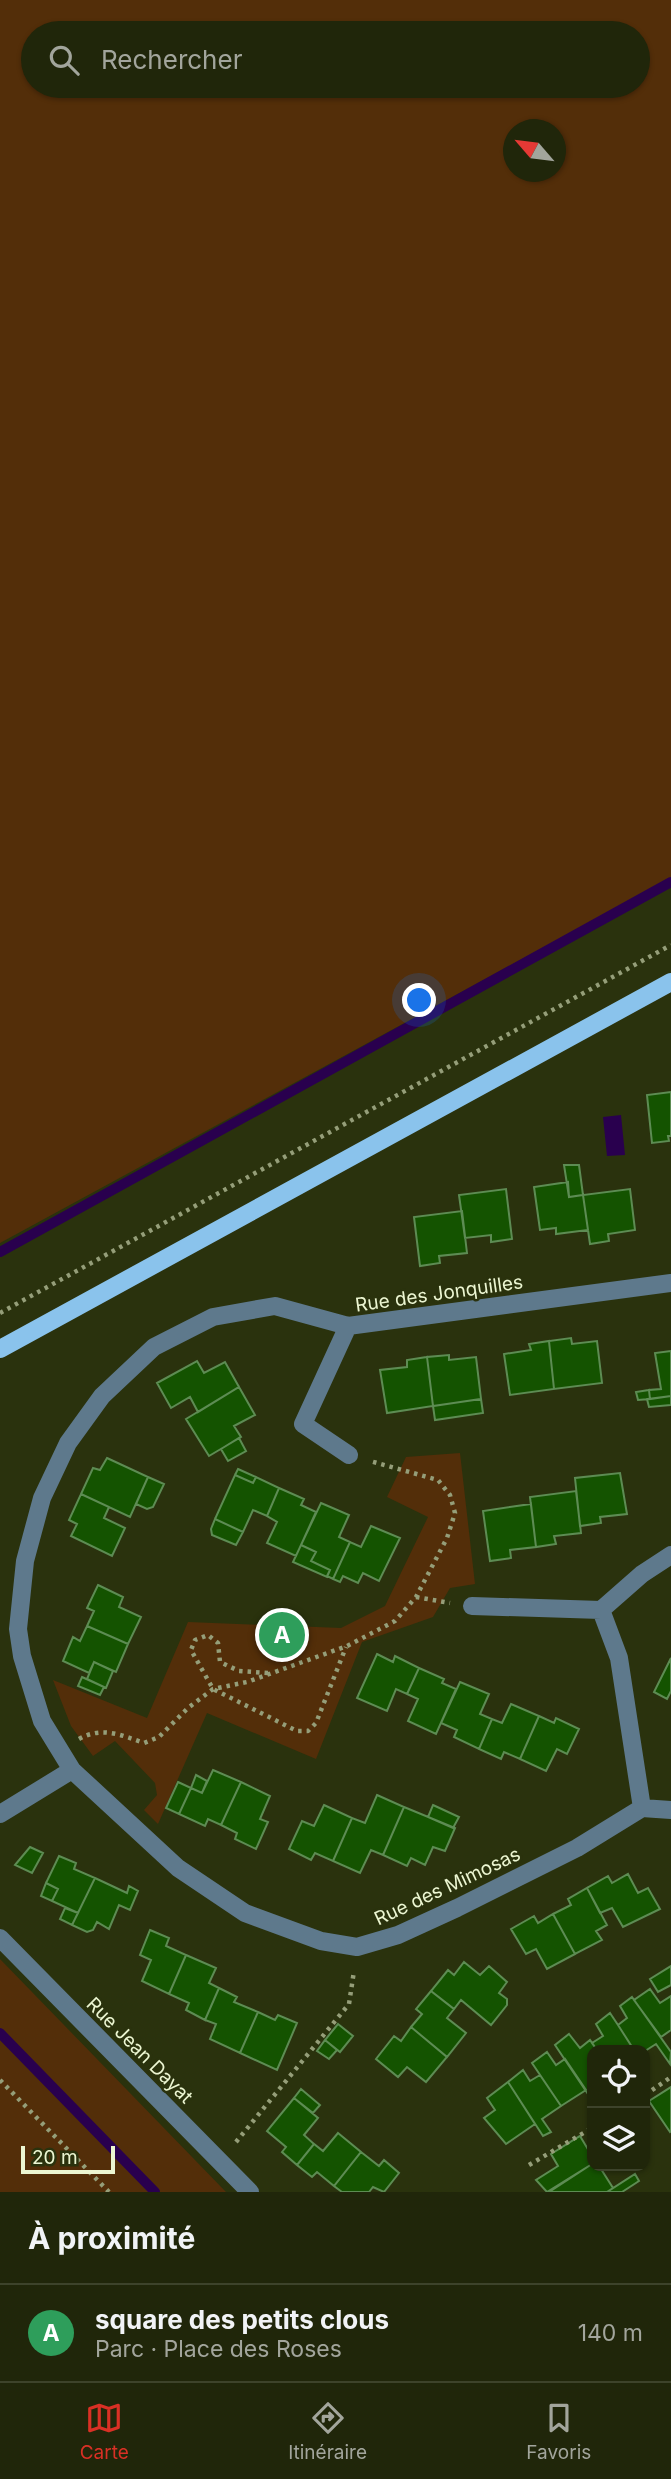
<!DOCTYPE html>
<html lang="fr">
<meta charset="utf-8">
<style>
:root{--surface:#20260a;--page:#282e13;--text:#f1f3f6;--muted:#a2a59c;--line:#3d432b;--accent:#d93025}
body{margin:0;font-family:Inter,sans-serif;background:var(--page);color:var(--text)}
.controls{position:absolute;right:21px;bottom:21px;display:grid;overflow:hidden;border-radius:14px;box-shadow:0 2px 5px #0004}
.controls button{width:63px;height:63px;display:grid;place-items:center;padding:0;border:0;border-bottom:2px solid var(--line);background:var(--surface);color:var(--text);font:35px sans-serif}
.compass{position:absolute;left:503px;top:119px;width:63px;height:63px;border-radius:50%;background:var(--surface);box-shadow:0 2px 5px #0004;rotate:298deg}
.scale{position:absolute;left:21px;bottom:18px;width:94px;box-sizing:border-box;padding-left:7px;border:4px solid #ecf6d2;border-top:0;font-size:19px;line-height:24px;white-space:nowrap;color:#ecf6d2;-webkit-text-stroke:5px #2a320d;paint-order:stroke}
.you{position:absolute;left:420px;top:1001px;width:24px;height:24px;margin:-18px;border:5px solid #fff;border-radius:50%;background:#1a73e8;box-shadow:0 0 0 10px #1a73e833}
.badge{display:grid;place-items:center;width:46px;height:46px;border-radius:50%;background:var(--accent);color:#fff;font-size:23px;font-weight:700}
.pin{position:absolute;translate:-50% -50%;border:4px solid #fff;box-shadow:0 2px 7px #0006}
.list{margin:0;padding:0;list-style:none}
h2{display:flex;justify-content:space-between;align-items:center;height:91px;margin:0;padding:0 28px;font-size:30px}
h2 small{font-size:23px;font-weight:400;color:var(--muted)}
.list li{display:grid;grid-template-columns:46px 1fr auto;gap:21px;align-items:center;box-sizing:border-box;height:98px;padding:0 28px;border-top:2px solid var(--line)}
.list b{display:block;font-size:26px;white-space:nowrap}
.list p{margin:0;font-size:23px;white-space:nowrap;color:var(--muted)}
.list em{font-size:23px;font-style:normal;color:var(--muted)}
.icon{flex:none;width:38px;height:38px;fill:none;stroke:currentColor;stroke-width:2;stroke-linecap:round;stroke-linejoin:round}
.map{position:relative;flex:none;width:671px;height:2192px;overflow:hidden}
.search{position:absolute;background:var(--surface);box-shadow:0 2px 5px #0004;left:21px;right:21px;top:21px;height:77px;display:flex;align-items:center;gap:18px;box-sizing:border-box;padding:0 24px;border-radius:38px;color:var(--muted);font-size:26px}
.sheet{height:189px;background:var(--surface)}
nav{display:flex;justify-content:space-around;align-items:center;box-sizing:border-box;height:98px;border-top:2px solid var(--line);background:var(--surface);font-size:19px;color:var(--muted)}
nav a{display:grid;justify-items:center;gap:4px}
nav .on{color:var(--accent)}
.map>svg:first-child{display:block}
.green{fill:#532e09;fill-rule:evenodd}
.water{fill:#29004e}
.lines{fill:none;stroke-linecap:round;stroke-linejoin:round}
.stream{stroke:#29004e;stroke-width:10}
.building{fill:#145300;stroke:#5d8c53;stroke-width:2}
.path{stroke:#959e79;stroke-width:4.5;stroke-dasharray:3.5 5;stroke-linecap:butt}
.minor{stroke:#5e798c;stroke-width:18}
.major{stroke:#8ac3ec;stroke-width:18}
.labels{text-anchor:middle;stroke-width:5;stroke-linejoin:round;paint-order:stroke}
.street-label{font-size:19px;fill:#ecf6d2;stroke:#2a320d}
</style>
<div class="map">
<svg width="671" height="2192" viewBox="0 0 671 2192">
<rect width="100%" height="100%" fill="#2a320d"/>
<path class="green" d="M0 0H671V878L0 1243ZM33 33H638V86H33ZM514 130H556V172H514Z
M460 1453 475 1584 450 1588 433 1617 362 1642 316 1759 207 1713 158 1824 144 1810 157 1795 155 1783 115 1741 93 1756 71 1726 53 1680 147 1718 188 1622 341 1628 385 1606 428 1517 387 1497 406 1457Z
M0 1959 226 2192H0Z"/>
<path class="water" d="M621 1115 625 1155 607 1156 603 1117Z"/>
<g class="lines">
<path class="stream" d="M0 1252 671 882
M0 2033 155 2192"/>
</g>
<path class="building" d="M671 1092V1136H668L669 1141 652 1143 647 1095Z
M564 1165H579L583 1195 569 1197Z
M568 1182 569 1197 583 1195 588 1230 556 1234V1228L540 1230 534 1187Z
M506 1189 512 1239 491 1242V1235L465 1238 459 1195Z
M630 1189 635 1230 608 1234 609 1241 590 1244 583 1195Z
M462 1211 467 1253 439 1256 440 1263 420 1266 414 1217Z
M571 1338 572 1344 597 1341 602 1383 554 1389 549 1341Z
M549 1341 554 1389 510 1395 504 1354 531 1350 529 1344Z
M671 1351V1396L650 1399 649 1390 661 1389 655 1353Z
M449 1355V1360L476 1357 481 1399 433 1406 427 1357Z
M427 1357 433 1406 387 1413 380 1370 407 1367V1360Z
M197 1361 204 1373 225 1362 239 1387 198 1412 190 1397 171 1408 157 1383Z
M239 1387 255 1415 234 1426 241 1437 209 1456 186 1419Z
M649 1390 650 1399 638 1400 636 1392Z
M671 1396V1405L649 1407 647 1399Z
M481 1399 483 1413 435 1420 433 1406Z
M239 1438 246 1451 228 1461 221 1449Z
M107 1458 148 1477 130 1517 81 1494 93 1468 100 1470Z
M238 1469 256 1477 253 1483 235 1475Z
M620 1473 627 1514 600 1517 601 1523 580 1526 575 1478Z
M235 1475 253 1483 256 1477 279 1488 267 1516 253 1510 243 1532 215 1519Z
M148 1477 164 1484 153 1507 147 1509 136 1504Z
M279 1488 304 1499 301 1505 316 1512 296 1556 267 1543 277 1522 267 1516Z
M576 1491 581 1533 554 1536 556 1544 536 1547 530 1497Z
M81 1494 109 1507 104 1518 125 1528 112 1556 71 1536 77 1524 69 1520Z
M321 1503 349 1515 339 1537 350 1542 333 1579 327 1576 330 1570 311 1561 316 1552 301 1545Z
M531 1504 536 1547 510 1550 511 1558 490 1561 483 1511Z
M215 1519 243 1532 236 1545 212 1535 211 1529Z
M371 1526 400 1538 379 1581 363 1573 358 1583 343 1576 340 1582 333 1579 350 1542 361 1547Z
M301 1545 316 1552 311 1561 330 1570 327 1577 293 1562Z
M98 1585 123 1597 119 1607 141 1617 128 1644 87 1626 94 1611 87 1608Z
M87 1626 128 1644 116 1672 94 1662 89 1673 63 1661 73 1637 80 1641Z
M377 1654 393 1662 395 1656 419 1668 407 1694 396 1689 387 1711 357 1698Z
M671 1658V1691L667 1699 654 1692Z
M94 1662 113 1671 106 1688 87 1679Z
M419 1668 444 1679 442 1683 456 1689 436 1734 408 1721 418 1699 407 1694Z
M82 1677 104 1687 100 1695 78 1686Z
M460 1682 489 1694 480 1714 492 1719 479 1749 454 1737 457 1730 441 1723Z
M511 1704 539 1716 520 1759 504 1752 501 1759 479 1749 492 1719 502 1723Z
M539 1716 554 1723 556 1718 579 1729 567 1754 557 1749 546 1771 520 1759Z
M213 1770 241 1782 221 1825 208 1819 205 1826 179 1814 191 1788 202 1793Z
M196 1775 207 1781 202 1793 191 1788Z
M178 1782 191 1788 179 1814 166 1808Z
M241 1782 270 1796 260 1819 268 1822 256 1849 235 1839 237 1833 221 1825Z
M377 1795 404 1807 383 1855 371 1850 360 1873 333 1861 352 1818 365 1823Z
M324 1805 352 1818 333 1861 315 1853 311 1860 289 1849 302 1821 314 1826Z
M433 1805 459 1817 453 1828 428 1817Z
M404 1807 455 1828 445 1851 433 1847 425 1865 411 1858 407 1866 383 1855Z
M30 1847 43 1853 32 1873 15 1865Z
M59 1856 76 1863 74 1869 95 1878 78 1913 52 1901 58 1889 46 1883Z
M628 1874 638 1893 648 1888 660 1909 623 1927 612 1908 600 1913 587 1888 608 1876 612 1883Z
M95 1878 127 1893 129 1886 138 1891 130 1910 119 1905 109 1929 97 1922 93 1930 87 1932 72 1925Z
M46 1883 58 1889 52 1901 41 1896Z
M587 1888 607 1925 596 1931 602 1940 575 1954 553 1914 571 1905 568 1899Z
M65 1908 78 1913 72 1925 60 1919Z
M553 1914 575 1954 547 1969 536 1949 526 1954 511 1929 534 1916 538 1923Z
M150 1930 169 1938 166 1946 186 1955 169 1994 142 1981 151 1960 140 1955Z
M186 1955 216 1968 209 1983 219 1988 205 2020 186 2010 189 2003 169 1994Z
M464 1962 480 1975 489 1966 507 1982 499 1993 507 1999V2005L491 2025 461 2000 454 2009 431 1991 448 1970 454 1975Z
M671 1966V1985L658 1992 650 1979Z
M219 1988 237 1997 234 2002 258 2012 240 2053 210 2039 216 2024 205 2020Z
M650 1989 660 2003 671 1996V2030L661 2037 634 2000Z
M431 1991 454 2009 447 2018 466 2033 447 2057 411 2027 422 2014 416 2009Z
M632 1997 671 2052 670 2064 656 2044 645 2051 634 2050 618 2025 627 2018 620 2006Z
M258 2012 275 2020 278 2015 297 2023 277 2070 240 2053Z
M610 2013 618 2025 634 2050H597L592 2043 603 2036 596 2024Z
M338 2024 353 2036 340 2052 325 2040Z
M411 2027 447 2057 426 2082 407 2067 398 2077 376 2059 394 2036 401 2041Z
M569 2034 580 2048 590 2040 597 2050H592V2100L555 2045Z
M325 2040 337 2050 329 2059 317 2051Z
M547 2052 556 2065 565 2059 586 2090 561 2106 532 2063Z
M523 2070 530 2081 540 2075 561 2106 542 2119 551 2132 543 2136 508 2082Z
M508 2082 535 2124 506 2144 484 2118 495 2110 487 2098Z
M671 2087V2131L670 2132 649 2101Z
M301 2089 320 2105 313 2113 294 2098Z
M294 2098 318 2118 304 2135 314 2144 297 2165 282 2152 286 2147 267 2131Z
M338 2133 361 2152 334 2186 317 2172 312 2177 297 2165 314 2144 323 2151Z
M580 2136 592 2156V2164L547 2192 536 2180 558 2166 551 2154Z
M361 2152 379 2166 384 2160 399 2173 384 2192 373 2187 369 2192H342L334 2186Z
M592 2164 605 2166 601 2169 613 2188 607 2192H549Z
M635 2174 639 2181 622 2192H607Z"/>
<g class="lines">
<path class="path" d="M0 1313 671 945
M416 1597 450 1603
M268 1673 239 1671 220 1662 218 1643 208 1635 195 1640 191 1650 213 1689 297 1731H308L316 1723 346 1647
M79 1739C102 1726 121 1735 144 1743L159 1737 188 1708 213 1689 247 1682 347 1646 395 1621 416 1597 447 1538 455 1513 450 1495 438 1480 370 1461
M0 2080 109 2192
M645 2095 671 2077
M236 2142 349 2004 354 1971
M529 2165 592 2128"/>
<path class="minor" d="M671 1283 348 1326 275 1306 213 1317 154 1347 102 1396 68 1443 42 1498 25 1561 18 1629 22 1656 42 1721 72 1770 178 1868 245 1913 321 1941 357 1947 398 1935 457 1908 577 1848 642 1808 671 1810
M348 1326 303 1424 349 1455
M472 1606 601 1610
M601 1610 619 1658 642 1808
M601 1610 642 1574 671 1555
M0 1814 72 1770
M0 1938 250 2192"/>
<path class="major" d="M0 1349 671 982"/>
</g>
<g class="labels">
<g class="street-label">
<text transform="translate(439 1293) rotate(-8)" y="7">Rue des Jonquilles</text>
<text transform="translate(447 1886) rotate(-25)" y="7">Rue des Mimosas</text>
<text transform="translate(140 2050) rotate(45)" y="7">Rue Jean Dayat</text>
</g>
</g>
</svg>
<div class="controls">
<button><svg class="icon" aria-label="locate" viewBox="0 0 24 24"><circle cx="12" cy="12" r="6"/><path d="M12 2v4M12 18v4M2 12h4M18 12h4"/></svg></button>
<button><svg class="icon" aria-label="layers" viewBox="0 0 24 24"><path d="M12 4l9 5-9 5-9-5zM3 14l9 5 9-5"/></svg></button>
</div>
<svg class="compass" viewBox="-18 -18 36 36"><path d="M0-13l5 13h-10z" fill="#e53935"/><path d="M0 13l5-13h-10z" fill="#a2a59c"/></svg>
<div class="scale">20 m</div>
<div class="you"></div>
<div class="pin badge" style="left:282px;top:1635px;background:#2e9e5b">A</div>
<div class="search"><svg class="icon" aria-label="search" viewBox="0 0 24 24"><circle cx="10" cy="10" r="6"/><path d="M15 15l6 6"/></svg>Rechercher</div>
</div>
<section class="sheet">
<h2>À proximité<small></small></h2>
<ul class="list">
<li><span class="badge" style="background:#2e9e5b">A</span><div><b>square des petits clous</b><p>Parc · Place des Roses</p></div><em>140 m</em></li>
</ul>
</section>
<nav>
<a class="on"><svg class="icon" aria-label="map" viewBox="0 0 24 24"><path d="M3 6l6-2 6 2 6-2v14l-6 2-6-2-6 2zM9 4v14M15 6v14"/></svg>Carte</a>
<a><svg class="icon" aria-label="directions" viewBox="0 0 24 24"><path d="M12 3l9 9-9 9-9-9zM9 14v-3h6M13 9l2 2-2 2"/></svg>Itinéraire</a>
<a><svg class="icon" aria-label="saved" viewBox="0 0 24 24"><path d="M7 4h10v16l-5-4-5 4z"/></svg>Favoris</a>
</nav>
